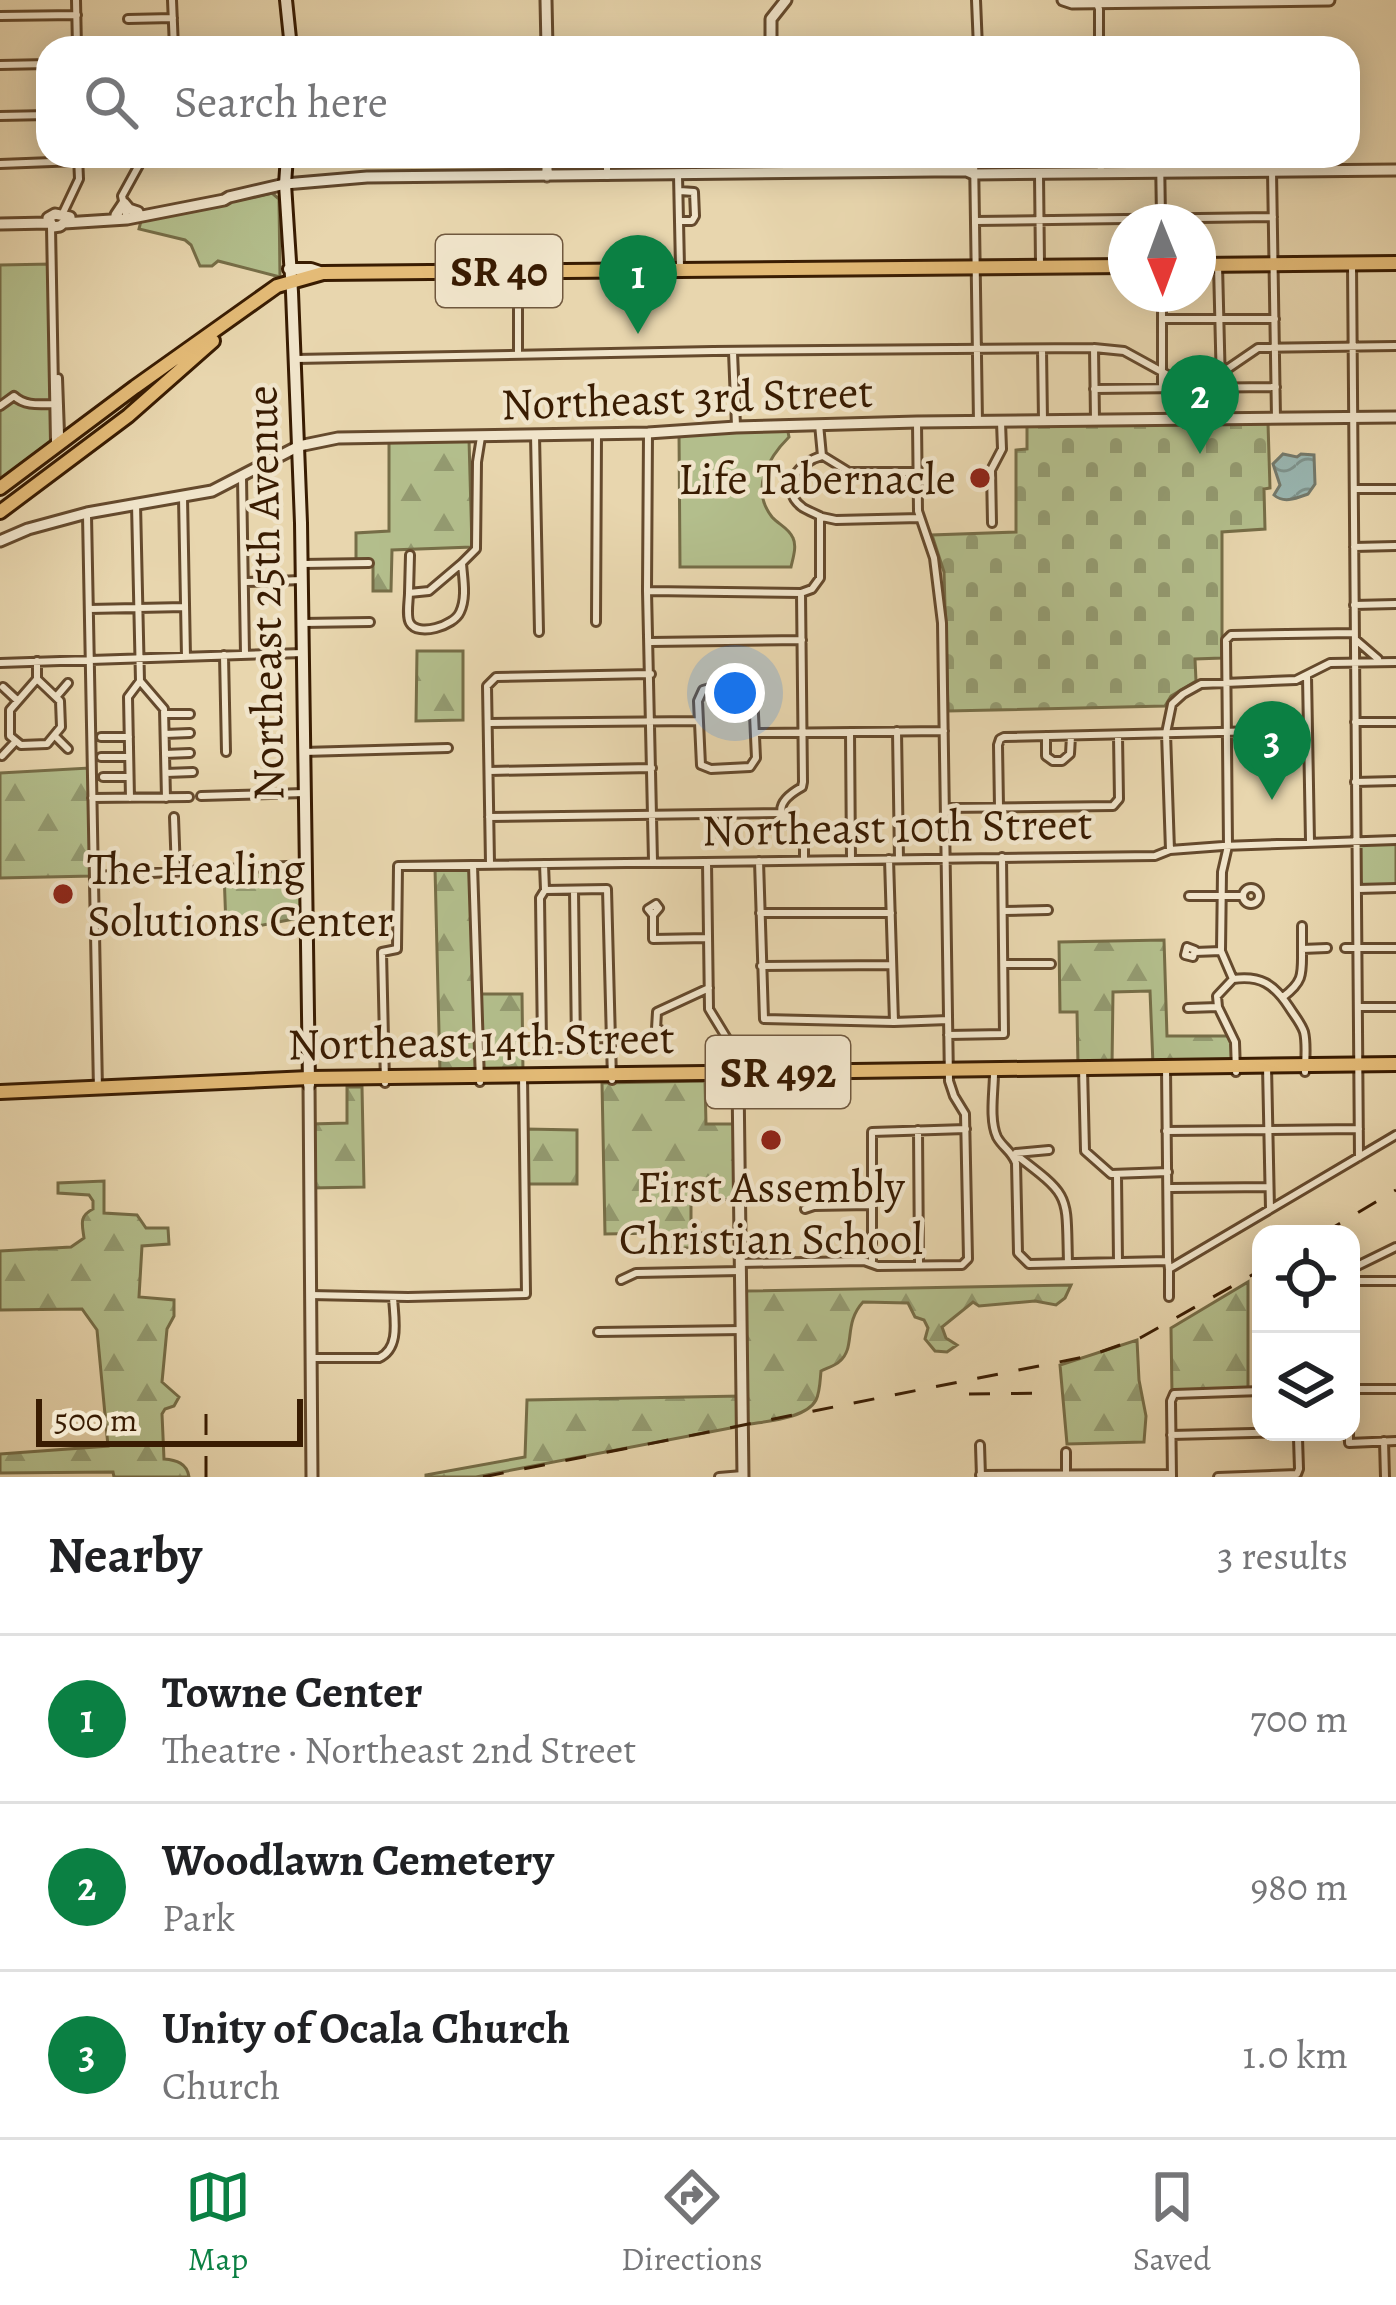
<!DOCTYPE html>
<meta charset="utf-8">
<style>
:root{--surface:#fff;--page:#f6f6f6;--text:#202124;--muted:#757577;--line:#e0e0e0;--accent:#0b8043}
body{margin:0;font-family:Alegreya,serif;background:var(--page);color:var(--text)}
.controls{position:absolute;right:36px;bottom:36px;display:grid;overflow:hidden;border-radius:24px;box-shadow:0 6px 30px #0003}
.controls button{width:108px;height:108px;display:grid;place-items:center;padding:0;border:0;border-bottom:3px solid var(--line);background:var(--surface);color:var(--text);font:60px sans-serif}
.compass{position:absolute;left:1108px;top:204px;width:108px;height:108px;border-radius:50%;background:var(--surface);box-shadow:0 6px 30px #0003;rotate:179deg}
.scale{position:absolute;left:36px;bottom:30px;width:267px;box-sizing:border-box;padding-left:12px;border:6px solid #391c02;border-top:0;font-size:33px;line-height:42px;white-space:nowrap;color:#391c02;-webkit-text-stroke:9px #f0e4ca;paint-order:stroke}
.you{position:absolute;left:735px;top:693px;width:42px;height:42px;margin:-30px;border:9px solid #fff;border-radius:50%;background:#1a73e8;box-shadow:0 0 0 18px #1a73e833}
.badge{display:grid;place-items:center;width:78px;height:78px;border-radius:50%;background:var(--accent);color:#fff;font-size:39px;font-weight:700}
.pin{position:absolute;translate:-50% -99px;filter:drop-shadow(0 3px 6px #0008)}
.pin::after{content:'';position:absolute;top:63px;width:42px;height:36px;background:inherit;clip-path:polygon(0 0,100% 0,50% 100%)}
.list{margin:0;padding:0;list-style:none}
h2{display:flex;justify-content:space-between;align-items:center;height:156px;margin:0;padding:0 48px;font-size:51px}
h2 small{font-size:39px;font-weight:400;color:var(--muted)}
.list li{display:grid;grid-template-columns:78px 1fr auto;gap:36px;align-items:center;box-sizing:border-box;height:168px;padding:0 48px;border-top:3px solid var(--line)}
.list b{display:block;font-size:45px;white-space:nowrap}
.list p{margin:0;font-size:39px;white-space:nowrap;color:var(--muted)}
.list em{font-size:39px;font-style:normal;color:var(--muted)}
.icon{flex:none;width:66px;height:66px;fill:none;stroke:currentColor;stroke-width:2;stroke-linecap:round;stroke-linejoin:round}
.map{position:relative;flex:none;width:1396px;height:1477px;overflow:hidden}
.search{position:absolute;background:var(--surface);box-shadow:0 6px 30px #0003;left:36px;right:36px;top:36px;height:132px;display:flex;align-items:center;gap:30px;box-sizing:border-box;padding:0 42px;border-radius:36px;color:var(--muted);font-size:45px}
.sheet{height:660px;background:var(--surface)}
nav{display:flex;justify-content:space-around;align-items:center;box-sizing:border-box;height:168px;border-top:3px solid var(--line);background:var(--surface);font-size:33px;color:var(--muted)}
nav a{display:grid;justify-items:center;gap:6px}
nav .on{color:var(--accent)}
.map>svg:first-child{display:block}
.green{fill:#b3be8c;stroke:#766d47;stroke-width:3}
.forest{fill:url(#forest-firs);stroke:#766d47;stroke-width:3}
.cemetery{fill:url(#cemetery-stones);stroke:#766d47;stroke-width:3}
.water{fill:url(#water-waves);stroke:#73796c;stroke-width:3}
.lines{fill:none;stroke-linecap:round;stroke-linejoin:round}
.minor-casing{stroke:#654a2d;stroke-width:12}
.tertiary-casing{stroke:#654a2d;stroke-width:15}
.secondary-casing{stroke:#391c02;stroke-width:16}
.primary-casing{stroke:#391c02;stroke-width:18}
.minor{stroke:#f0e4ca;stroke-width:6}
.tertiary{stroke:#f0e4ca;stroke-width:9}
.secondary{stroke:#f0e4ca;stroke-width:10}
.primary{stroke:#e4bb77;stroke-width:12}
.rail{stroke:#391c02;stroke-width:3;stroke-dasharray:21 21;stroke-linecap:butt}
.poi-dot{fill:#8f2418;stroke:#f0e4ca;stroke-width:4.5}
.labels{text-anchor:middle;stroke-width:9;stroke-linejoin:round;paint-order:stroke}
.shield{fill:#f0e4ca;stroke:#70583e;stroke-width:3}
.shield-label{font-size:42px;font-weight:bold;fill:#391c02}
.street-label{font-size:45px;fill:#391c02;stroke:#f0e4ca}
.poi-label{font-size:45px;fill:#391c02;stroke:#f0e4ca;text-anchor:end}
</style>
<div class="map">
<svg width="1396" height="1477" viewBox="0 0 1396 1477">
<defs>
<pattern id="forest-firs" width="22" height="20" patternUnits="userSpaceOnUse" patternTransform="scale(3)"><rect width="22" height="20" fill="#b3be8c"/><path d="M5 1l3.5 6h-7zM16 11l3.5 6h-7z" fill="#939a70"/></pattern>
<pattern id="cemetery-stones" width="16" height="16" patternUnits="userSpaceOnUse" patternTransform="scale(3)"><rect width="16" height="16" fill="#b3be8c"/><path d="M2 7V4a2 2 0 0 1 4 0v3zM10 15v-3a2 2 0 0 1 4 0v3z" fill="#939a70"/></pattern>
<pattern id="water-waves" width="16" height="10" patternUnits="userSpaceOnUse" patternTransform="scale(3)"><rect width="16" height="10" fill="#99b7b3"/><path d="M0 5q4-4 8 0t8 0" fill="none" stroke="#7e948f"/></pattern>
</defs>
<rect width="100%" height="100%" fill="#e8d6ae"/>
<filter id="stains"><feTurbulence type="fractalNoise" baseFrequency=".00167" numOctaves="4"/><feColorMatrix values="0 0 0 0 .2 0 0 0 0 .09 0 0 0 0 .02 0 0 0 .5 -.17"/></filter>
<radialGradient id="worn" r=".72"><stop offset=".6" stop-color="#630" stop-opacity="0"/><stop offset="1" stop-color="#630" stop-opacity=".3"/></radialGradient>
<path class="green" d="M272 193 279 199 280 277 218 261 212 266H200L191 245 185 240 139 229 141 221Z
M51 264 54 442 0 481V265Z
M787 427 789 437C768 458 750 489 772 517 778 524 789 528 793 538 797 546 793 558 791 567H680L679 433Z
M1396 840V887L1362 889 1355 841Z"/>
<path class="forest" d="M469 439 472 547 392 550 391 591H373V564L356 561V533L389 531V440Z
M417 651H463V720L416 721Z
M89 768 92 876 0 878V773Z
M435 868H472L478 1074H440Z
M304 869V917L242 929 226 927 224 872Z
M1164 940 1167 1036H1231L1234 1064 1153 1065 1150 991 1113 992 1112 1066H1078L1077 1012H1060L1059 942Z
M479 994H522L523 1073 481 1074Z
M705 1081 706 1124H736L737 1199 691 1201V1232L701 1233V1248H662L661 1233 605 1234 602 1083Z
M347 1087H362L364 1187 311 1188V1124L347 1123Z
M525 1129 577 1130V1184H526Z
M104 1181V1213L137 1215 146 1228H168L169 1244 142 1246 139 1297 174 1300V1316L167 1329 162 1382 179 1397 174 1406 165 1409 162 1414 164 1459C176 1460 187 1463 189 1477H114L113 1472 0 1473V1454L108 1446 97 1330 82 1309 0 1310V1251L71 1247 84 1238C82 1224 79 1216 93 1209V1201L89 1195 58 1193V1183Z
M1248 1282V1389L1186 1391 1172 1394 1171 1328Z
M1071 1285 1065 1298 1056 1305 1035 1301 979 1306 973 1302 942 1327 946 1338 957 1345 947 1352 935 1351 925 1339 928 1328 924 1320 915 1317 908 1303 863 1302C843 1324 856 1347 840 1361 835 1366 827 1368 821 1371 820 1381 820 1392 816 1400 806 1419 765 1421 745 1425L744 1291Z
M1137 1340 1139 1380 1146 1416 1144 1442 1067 1444 1060 1365Z
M741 1396V1426L476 1477H426V1475L525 1457 527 1400Z"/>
<path class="cemetery" d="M1268 423 1270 488 1264 489 1265 529 1222 532V658L1195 659 1196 681 1171 696 1165 706 948 711 944 572 932 535 1016 532V450L1027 449V425Z"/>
<path class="water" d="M1283 454 1297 457 1301 454 1314 455 1315 484 1308 494C1297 498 1284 504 1274 495L1280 485 1273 464Z"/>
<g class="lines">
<g class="minor-casing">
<path id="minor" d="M76 0 77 48
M172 0 174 48
M976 0 978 48
M1097 4 1099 9V48
M0 16 77 15
M128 19 173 18
M0 65 48 64
M0 116 48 115
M974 156 978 422
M1100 156 1101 172
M1160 156 1161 218
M1238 156V171
M1282 156V171
M0 164 78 161
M1272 171 1276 418
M678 175 680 267
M1039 175 1040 264
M607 176V156
M62 215 79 179 78 156
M127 219 122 196 144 156
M679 221H692L695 216 694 192 680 191
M975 221 1273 217
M51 227 55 442
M1352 264 1359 1157
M1218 265 1221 387
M518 275V354
M1162 294V388
M1162 319H1275
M1094 348 1095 420
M1042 349 1043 421
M733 352 736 426
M295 359 713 351 1094 348 1124 351 1175 379 1191 382 1220 374 1258 348 1396 346
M58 378 60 434 63 440
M1094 389 1276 387
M0 406 14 396C26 407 41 404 56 404
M819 424 822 456
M648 433 647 591 653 861
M535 435 539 632
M823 456 849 472H917
M242 478 245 654
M1354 489H1396
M183 497 186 657
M136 504 140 681
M87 515 98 1090
M822 517 836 520 920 518
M992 523 991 470 1002 449 1001 422
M1354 547 1396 546
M462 563C463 579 467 597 460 612 454 626 418 637 410 623 406 617 409 600 409 593L429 591Z
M462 563 476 549 477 462 481 437
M302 564 369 563
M246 582 302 580
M649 591 801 593
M409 593 410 555
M1354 605 1396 604
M89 609 185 607
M596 622 597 434
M302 623 370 622
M1356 640 1378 659
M650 642 802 640
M224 655 226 752
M37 661V679L60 701 61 727 47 744 21 745 10 736V710L37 679
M0 663 303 653
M1307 676 1310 841
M140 681 164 709 166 798
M3 687 18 701
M710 688H745L753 693 756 758 750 767 711 769 701 765 698 701 703 690Z
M56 697 68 683
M165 714H190
M1355 722H1396
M489 723 698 721
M897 731 899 859
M850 732 851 859
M756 733 944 731
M165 734 190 733
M55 736 68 749
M1046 736V756L1053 761H1062L1070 754 1071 736
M101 737H129
M303 752 448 748
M165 754 190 753
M2 756 16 741
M101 757H127
M489 771 652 768
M166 773 193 772
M103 777H129
M1355 782 1396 781
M201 796 304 793
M92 798 189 797
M130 798 128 697 140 681
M999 807 998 745 1000 739 1004 737 1308 730
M945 808 1113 806 1119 799 1118 736
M174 817 176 872
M489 817 779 813
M1170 850 1166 733 1172 704 1183 694 1201 684 1296 680 1330 663 1396 662
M889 859 894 1022
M804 860V838C781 819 768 806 802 787L803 782 801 593 812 589 820 578V516C818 515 804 509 802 507 777 488 800 461 822 456
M759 861 764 1019 894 1022 948 1020
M707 862 709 1009 734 1050 738 1072
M490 863 487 686 496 677 651 674
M544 864 545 890 540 898 542 1043 550 1048 610 1047
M473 865 480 1082
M94 876 306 865
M1243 896a8 8 0 1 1 16 0a8 8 0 1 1-16 0Z
M1358 889 1396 888
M545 890 607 889 612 1080
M574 890 576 1047
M1189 896H1243
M1004 911 1048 910
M760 913H891
M653 915 648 909 656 904 659 908 653 915V939L708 938
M1302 926V949L1327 948
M1187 947 1195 950 1193 957 1185 955Z
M1345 948H1396
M1195 952 1221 951
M1004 964H1051
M761 966 891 965
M1233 979C1260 975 1274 984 1289 1007 1294 1015 1301 1023 1304 1032 1307 1044 1305 1059 1305 1072
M1283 997C1304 981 1302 974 1302 949
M1358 1007H1396
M1188 1008 1218 1007
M656 1029 657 1012 709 988
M659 1029 664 1034 659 1039 654 1034Z
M948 1035 1004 1034 1002 857
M1267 1066 1270 1209
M1166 1067 1168 1261
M1083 1068 1085 1151 1111 1174 1168 1172
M1236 1072 1235 1042 1218 1007 1217 996 1233 979 1221 951 1222 872 1228 846 1226 640 1231 635 1354 633
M994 1073C994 1091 989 1120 997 1137 1003 1148 1011 1150 1016 1163L1018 1253 1029 1264 1168 1261 1169 1269
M385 1083 382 952 397 949 398 866 1155 856 1170 850 1223 846 1396 840
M918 1130 919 1264
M1166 1131 1359 1129
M1016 1153 1049 1150
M1016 1155C1072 1198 1066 1193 1068 1263
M1117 1175 1118 1262
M1171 1188 1269 1187
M805 1209 814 1206 870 1205
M872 1261V1132L966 1129
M739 1263 864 1261 878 1266 962 1265 968 1259 965 1114 954 1096 949 1081 942 623 934 558 918 511 917 422
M1169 1269 1396 1135
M1351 1269 1396 1247
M621 1280 636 1273 740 1271
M1351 1281H1396
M310 1295 408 1297 526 1294 523 1076
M1169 1297V1269
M598 1332 742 1330
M313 1358H379C401 1348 394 1318 393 1297
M1351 1389H1396
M1349 1432V1443L1396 1441
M1171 1435 1291 1432 1298 1438 1299 1469 1297 1474 1218 1477
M1384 1441 1385 1477
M980 1445 981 1477
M1066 1452V1477
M980 1475 1168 1474 1171 1477
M719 1477 743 1475
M1172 1477 1171 1401 1174 1394 1261 1391"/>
</g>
<g class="tertiary-casing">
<path id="tertiary" d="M546 0 547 48
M1063 0 1072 3 1329 0
M771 48V19L786 0
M547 156V176
M116 215 124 203 129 209 138 212
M65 222 60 226 53 227 48 218 55 214 70 217
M64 223 127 219 224 200 229 197 285 184 367 177 934 171H967L974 174 1396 170
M0 224 49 223
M0 541 28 529 87 513 212 491 299 446 338 438 648 433 736 427 917 422 1396 417
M738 1079 743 1477
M309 1084 312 1477"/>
</g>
<g class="secondary-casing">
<path id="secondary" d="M286 0 291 48
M287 156 285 184 292 292 301 523 309 1084
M289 269H311L323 273"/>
</g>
<g class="primary-casing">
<path id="primary" d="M1198 265 1396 263
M0 488 135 387 277 286 323 273 1126 266
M0 512 128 416 213 341
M0 1092 309 1078 1396 1064"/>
</g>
<use href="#minor" class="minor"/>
<use href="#tertiary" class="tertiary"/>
<use href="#secondary" class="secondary"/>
<use href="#primary" class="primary"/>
<path class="rail" d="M1322 1234 1396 1190
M969 1394 1053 1393
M206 1477V1400
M483 1477 1089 1356 1140 1338 1261 1270"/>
</g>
<g class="poi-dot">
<circle cx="980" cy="478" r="12"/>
<circle cx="63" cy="894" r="12"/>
<circle cx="771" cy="1140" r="12"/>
</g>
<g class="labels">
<g class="shield">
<rect x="436" y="235" width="126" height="72" rx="9"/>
<rect x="706" y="1036" width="144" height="72" rx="9"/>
</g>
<g class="shield-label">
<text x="499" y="286">SR 40</text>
<text x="778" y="1087">SR 492</text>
</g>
<g class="street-label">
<text transform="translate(687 397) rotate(-2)" y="16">Northeast 3rd Street</text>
<text transform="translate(264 593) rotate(-91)" y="16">Northeast 25th Avenue</text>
<text transform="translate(897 826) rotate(-1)" y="16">Northeast 10th Street</text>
<text transform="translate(481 1040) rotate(-1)" y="16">Northeast 14th Street</text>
</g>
<g class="poi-label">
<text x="956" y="494">Life Tabernacle</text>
<text x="87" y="884" text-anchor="start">The Healing<tspan x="87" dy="52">Solutions Center</tspan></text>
<text x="771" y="1202" text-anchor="middle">First Assembly<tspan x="771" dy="52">Christian School</tspan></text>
</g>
</g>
<rect width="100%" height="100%" filter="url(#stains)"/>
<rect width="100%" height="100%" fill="url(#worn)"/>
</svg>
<div class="controls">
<button><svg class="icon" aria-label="locate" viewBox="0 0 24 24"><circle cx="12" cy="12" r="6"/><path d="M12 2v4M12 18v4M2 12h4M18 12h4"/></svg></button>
<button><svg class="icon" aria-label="layers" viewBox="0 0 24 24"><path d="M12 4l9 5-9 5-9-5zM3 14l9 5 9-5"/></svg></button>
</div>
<svg class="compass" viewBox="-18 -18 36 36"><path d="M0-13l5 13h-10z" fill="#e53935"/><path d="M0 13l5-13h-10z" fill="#757577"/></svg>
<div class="scale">500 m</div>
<div class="you"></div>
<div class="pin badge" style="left:638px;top:334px">1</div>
<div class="pin badge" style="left:1200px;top:454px">2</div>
<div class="pin badge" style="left:1272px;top:800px">3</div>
<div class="search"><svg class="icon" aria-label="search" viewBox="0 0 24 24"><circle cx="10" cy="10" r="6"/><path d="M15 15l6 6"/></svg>Search here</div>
</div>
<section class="sheet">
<h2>Nearby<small>3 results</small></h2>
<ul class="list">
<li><span class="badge">1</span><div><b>Towne Center</b><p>Theatre · Northeast 2nd Street</p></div><em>700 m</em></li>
<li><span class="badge">2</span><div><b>Woodlawn Cemetery</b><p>Park</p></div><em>980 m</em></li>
<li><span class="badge">3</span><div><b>Unity of Ocala Church</b><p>Church</p></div><em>1.0 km</em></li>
</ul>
</section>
<nav>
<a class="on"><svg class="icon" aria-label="map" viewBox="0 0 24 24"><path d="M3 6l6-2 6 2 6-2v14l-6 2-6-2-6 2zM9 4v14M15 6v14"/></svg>Map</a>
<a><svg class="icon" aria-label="directions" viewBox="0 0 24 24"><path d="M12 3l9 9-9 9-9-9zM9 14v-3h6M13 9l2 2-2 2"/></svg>Directions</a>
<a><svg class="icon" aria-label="saved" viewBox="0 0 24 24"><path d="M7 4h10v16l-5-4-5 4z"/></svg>Saved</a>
</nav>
